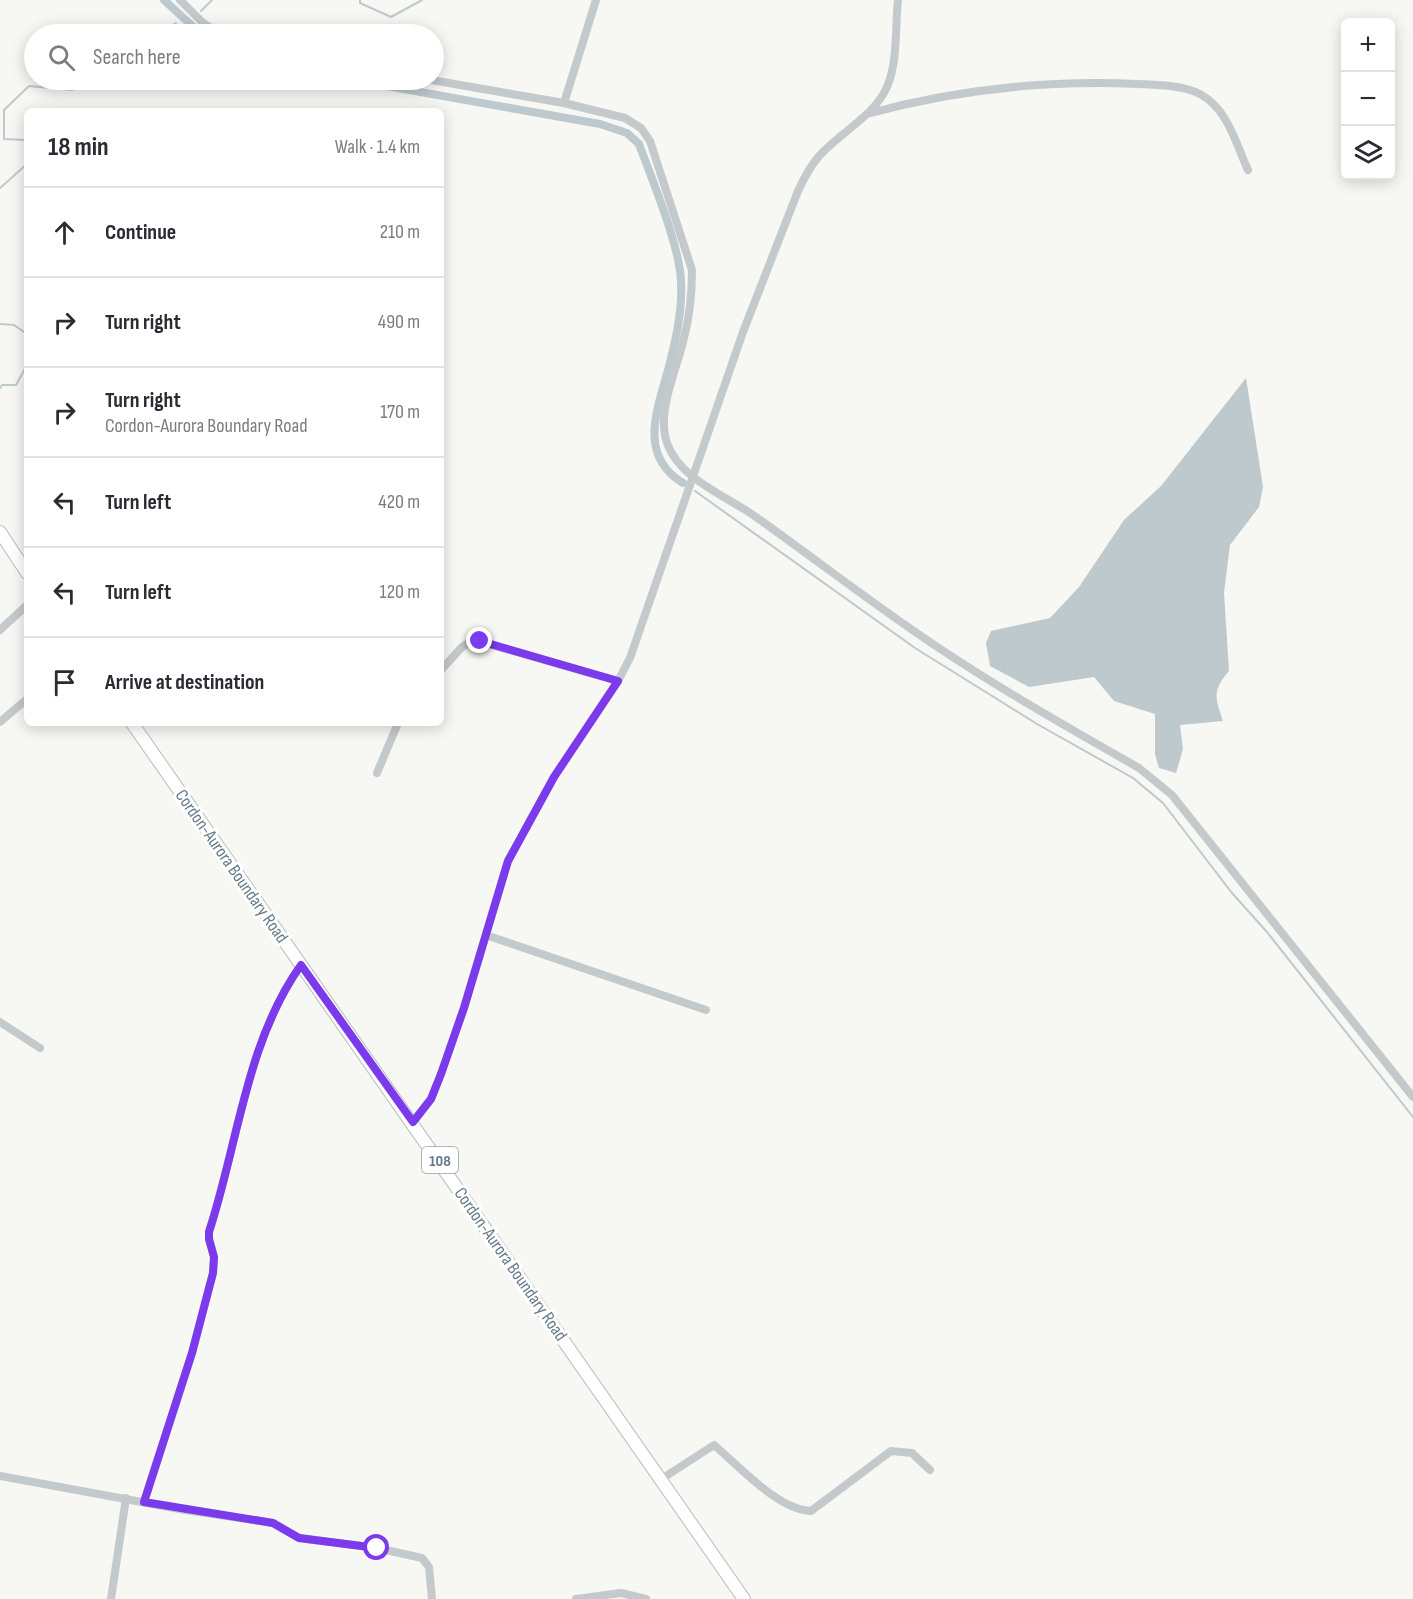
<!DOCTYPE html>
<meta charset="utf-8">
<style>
:root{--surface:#fff;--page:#f7f7f7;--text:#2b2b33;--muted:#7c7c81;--line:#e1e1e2}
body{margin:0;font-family:"Sofia Sans Condensed",sans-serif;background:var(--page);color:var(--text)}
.controls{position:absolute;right:18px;top:18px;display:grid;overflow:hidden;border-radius:9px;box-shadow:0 3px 15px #0003}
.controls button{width:54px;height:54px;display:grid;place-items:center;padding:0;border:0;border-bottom:2px solid var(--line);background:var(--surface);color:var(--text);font:30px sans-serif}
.stop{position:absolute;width:18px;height:18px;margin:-14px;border:4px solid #7c3aed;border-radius:50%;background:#fff}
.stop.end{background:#7c3aed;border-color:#fff;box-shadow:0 2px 6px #0008}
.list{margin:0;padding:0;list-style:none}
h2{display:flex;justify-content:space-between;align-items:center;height:78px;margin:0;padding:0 24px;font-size:26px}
h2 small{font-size:20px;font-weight:400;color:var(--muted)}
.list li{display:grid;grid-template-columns:39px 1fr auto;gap:18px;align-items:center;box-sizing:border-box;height:90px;padding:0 24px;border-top:2px solid var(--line)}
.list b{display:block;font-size:22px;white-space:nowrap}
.list p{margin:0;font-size:20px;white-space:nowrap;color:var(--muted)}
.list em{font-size:20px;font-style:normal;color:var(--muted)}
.icon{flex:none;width:33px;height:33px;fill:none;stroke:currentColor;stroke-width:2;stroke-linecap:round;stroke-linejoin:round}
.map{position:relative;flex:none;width:1413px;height:1599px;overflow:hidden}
.search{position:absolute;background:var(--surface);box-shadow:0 3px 15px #0003;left:24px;top:24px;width:420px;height:66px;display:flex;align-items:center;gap:15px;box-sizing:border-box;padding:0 21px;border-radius:33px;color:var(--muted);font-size:22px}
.panel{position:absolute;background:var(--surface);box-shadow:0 3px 15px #0003;left:24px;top:108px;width:420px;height:618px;border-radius:9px}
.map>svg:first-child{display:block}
.water{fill:#bdc9cd}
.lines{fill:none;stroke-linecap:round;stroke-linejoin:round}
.stream{stroke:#bdc9cd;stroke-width:2}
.canal{stroke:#bdc9cd;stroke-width:8}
.primary-casing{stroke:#b7bcbf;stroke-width:14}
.street{stroke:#c4c9cc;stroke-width:8}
.primary{stroke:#fff;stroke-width:12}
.route{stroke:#7c3aed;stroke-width:8}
.labels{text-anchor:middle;stroke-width:6;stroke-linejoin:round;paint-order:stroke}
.shield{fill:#fff;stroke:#92a1ab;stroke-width:1.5}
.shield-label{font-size:16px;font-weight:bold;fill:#647987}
.street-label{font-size:18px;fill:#647987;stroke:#fff}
</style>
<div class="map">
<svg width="1413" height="1599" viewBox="0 0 1413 1599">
<rect width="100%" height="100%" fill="#f7f7f4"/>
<path class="water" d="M1246 378 1263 487 1259 507 1230 545 1224 593 1229 671C1212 691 1215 697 1223 721L1180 725 1183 749 1176 773 1159 768 1155 754V714L1114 701 1094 677 1029 687 990 666 986 643 991 631 1050 618 1079 587 1124 520 1161 486Z"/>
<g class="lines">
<path class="stream" d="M360 0V3L391 17 422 0
M201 11 212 0
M77 34H112
M166 34 170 27 176 23
M27 140 4 139V110L29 86 72 90 84 80
M0 188 27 164
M0 324 14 325 27 334
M0 388 2 385H16L27 365
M695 491 915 648 1037 724 1133 778 1163 803 1232 893 1267 932 1413 1117"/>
<path class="canal" d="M164 0 201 34
M353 80 600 124 627 133 639 144C652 179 675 235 680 271 684 298 678 331 671 358 662 400 633 453 683 483"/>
<g class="primary-casing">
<path id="primary" d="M0 532 27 573
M132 723 744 1599"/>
</g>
<path class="street" d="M180 0 202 22 220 34
M431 80 564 103 625 118 641 128 650 141 692 270C692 293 690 315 684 338 677 370 656 411 667 443 680 480 727 496 756 517 808 554 859 593 911 629 984 680 1062 724 1139 768L1172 795 1413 1097
M564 103 596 0
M867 114C954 90 1048 80 1138 84 1158 85 1182 85 1200 94 1228 109 1236 144 1248 170
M0 630 27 605
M441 670 462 647 474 640 618 681
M0 722 27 699
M377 773 398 723
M486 935 706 1010
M0 1022 40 1048
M413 1122 431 1099 441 1074 464 1007 508 861 554 777 618 681 630 658 743 332 798 191C804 178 810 166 820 155 840 133 875 115 887 87 898 62 895 27 898 0
M0 1476 185 1510 273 1523 299 1538 377 1548 422 1558 429 1567 432 1599
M660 1480 714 1445C739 1466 778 1510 811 1511L891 1451 912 1453 930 1470
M144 1502 192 1353 213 1273 214 1257 209 1239V1231C238 1143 246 1042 301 965
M111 1599 126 1498
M576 1599 621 1593 646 1599"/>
<use href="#primary" class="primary"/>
</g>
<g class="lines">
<path class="route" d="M377 1548 299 1538 273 1523 144 1502 192 1353 213 1273 214 1257 209 1239V1232C238 1144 246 1042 301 965L413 1122 431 1099 441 1074 464 1008 508 861 554 777 618 681 480 641"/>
</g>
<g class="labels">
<rect class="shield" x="422" y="1147" width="36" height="26" rx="4.5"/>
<g class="shield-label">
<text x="440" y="1166">108</text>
</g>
<g class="street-label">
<text transform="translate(232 866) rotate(55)" y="6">Cordon-Aurora Boundary Road</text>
<text transform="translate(511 1264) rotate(55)" y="6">Cordon-Aurora Boundary Road</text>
</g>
</g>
</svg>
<div class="controls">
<button>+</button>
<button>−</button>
<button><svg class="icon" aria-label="layers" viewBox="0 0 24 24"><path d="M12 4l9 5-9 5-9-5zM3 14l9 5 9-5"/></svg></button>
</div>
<div class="stop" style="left:377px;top:1548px"></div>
<div class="stop end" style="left:480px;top:641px"></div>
<div class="search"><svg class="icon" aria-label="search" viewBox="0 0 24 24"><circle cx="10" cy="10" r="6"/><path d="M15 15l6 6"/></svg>Search here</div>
<section class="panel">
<h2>18 min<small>Walk · 1.4 km</small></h2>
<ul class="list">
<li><svg class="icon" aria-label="ahead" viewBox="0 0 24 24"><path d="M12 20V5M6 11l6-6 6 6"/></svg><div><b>Continue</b></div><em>210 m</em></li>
<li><svg class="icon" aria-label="right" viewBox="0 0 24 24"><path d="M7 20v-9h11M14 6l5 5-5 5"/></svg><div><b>Turn right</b></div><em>490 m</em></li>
<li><svg class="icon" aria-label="right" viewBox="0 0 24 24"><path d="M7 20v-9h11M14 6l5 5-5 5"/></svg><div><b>Turn right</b><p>Cordon-Aurora Boundary Road</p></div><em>170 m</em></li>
<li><svg class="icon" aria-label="left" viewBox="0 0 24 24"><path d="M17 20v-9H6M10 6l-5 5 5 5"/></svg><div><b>Turn left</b></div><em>420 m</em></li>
<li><svg class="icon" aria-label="left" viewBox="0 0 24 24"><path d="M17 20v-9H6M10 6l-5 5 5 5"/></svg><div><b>Turn left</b></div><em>120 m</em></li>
<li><svg class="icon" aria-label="arrive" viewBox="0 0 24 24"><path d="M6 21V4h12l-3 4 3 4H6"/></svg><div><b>Arrive at destination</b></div></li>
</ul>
</section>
</div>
